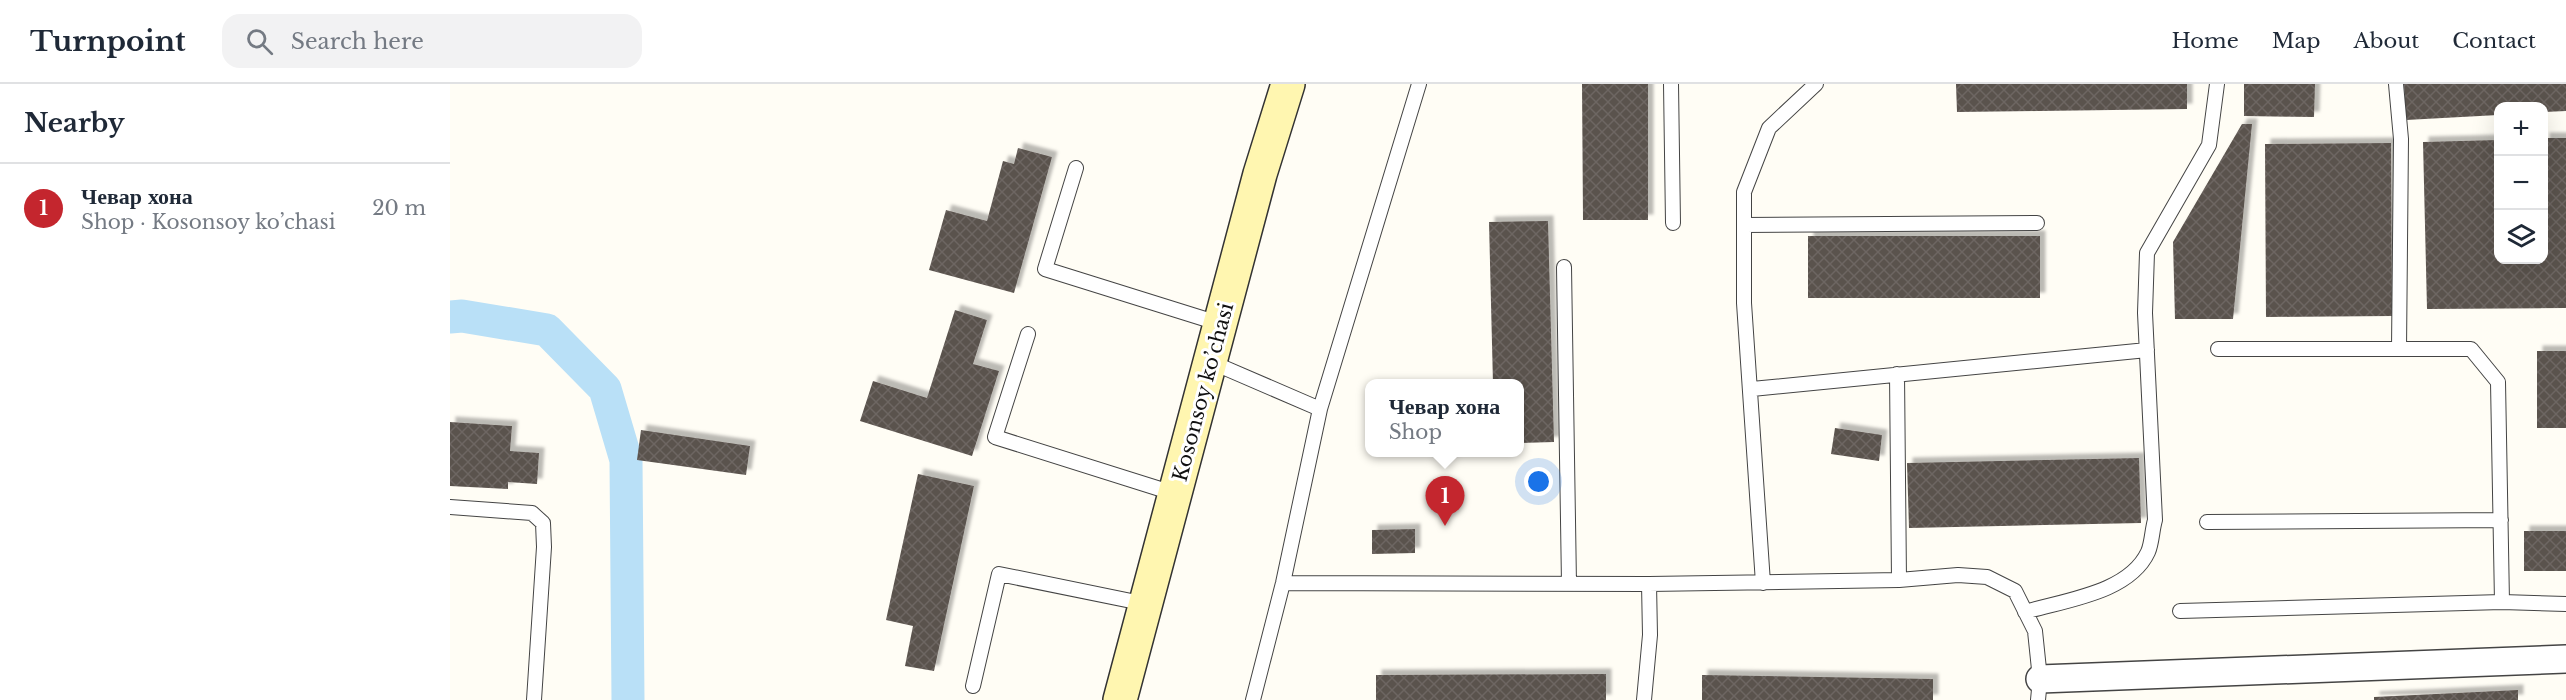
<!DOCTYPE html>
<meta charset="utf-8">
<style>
:root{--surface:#fff;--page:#f2f2f3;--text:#1f2937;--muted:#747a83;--line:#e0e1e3;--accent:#c4262e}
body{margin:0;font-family:"Libre Baskerville",serif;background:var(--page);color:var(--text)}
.controls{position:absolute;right:18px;top:18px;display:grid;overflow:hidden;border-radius:12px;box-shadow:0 6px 24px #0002}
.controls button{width:54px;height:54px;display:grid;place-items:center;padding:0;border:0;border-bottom:2px solid var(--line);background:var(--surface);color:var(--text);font:30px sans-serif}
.you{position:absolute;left:1089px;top:398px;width:21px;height:21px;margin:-15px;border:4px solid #fff;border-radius:50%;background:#1a73e8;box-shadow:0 0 0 9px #1a73e833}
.badge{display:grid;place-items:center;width:39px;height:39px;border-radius:50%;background:var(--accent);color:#fff;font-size:20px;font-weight:700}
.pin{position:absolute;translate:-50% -50px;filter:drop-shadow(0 2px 3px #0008)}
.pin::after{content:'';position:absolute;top:32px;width:21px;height:18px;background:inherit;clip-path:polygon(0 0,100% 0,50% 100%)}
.popup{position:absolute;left:915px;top:295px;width:159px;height:78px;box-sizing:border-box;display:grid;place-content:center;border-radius:12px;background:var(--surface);filter:drop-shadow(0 2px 4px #0005);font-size:20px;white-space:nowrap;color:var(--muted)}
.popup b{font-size:22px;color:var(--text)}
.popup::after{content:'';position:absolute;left:50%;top:100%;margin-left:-12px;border:12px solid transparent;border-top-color:var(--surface)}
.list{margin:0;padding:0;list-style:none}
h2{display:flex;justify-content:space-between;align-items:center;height:78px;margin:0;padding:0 24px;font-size:26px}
h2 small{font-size:20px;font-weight:400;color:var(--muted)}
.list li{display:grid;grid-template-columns:39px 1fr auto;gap:18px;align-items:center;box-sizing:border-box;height:90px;padding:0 24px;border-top:2px solid var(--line)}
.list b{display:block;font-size:22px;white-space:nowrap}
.list p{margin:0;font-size:20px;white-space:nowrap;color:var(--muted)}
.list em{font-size:20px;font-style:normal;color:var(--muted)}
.icon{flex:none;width:33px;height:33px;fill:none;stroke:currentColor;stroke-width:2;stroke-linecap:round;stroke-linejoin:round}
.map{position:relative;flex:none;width:2116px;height:616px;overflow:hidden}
header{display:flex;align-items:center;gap:36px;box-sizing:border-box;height:84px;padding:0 30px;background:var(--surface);border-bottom:2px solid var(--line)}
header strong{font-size:28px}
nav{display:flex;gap:33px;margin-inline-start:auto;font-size:21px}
.search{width:420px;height:54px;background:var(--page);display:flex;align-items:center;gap:15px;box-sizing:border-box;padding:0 21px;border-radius:18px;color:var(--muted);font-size:22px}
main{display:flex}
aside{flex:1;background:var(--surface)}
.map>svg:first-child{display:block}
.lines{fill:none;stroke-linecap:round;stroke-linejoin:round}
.canal{stroke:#b9e0f7;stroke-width:33}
.building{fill:url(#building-cross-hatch);filter:url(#shadow)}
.service-casing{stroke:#444;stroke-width:16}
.minor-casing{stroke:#444;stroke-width:30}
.secondary-casing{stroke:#333;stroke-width:36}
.service{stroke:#fff;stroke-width:14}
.minor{stroke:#fff;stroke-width:27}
.secondary{stroke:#fff6b0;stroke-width:33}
.labels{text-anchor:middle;stroke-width:6;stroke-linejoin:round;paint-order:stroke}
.street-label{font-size:20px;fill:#111;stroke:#fff}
</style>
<header>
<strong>Turnpoint</strong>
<div class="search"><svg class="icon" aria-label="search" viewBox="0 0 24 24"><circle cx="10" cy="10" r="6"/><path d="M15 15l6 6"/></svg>Search here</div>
<nav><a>Home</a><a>Map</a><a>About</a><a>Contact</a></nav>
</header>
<main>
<aside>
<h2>Nearby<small></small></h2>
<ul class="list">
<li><span class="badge">1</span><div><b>Чевар хона</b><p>Shop · Kosonsoy ko’chasi</p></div><em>20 m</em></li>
</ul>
</aside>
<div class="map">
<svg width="2116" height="616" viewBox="0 0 2116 616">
<defs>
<pattern id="building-cross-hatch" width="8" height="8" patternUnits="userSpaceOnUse" patternTransform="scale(1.5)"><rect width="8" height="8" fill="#5a524d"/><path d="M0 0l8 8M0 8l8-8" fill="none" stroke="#6d6662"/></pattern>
<filter id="shadow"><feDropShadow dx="5.5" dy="-5.5" stdDeviation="1.5" flood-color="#0004"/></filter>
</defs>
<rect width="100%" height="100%" fill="#fffdf5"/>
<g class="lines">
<path class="canal" d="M0 233 12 232 97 246 155 305 176 376 178 616"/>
</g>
<path class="building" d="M1132 0H1198V136H1133Z
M1506 0H1737V25L1507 28Z
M1794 0H1865L1864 33 1794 32Z
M1954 0H2116V27L2094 28V22H2048V31L1956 36Z
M1792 40H1802L1783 235H1725L1723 158Z
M2094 54H2116V224L1977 225 1973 58 2048 56V176H2094Z
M1941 59 1942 232 1816 233 1815 60Z
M568 64 602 73 564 209 479 186 496 126 537 137 553 77 564 80Z
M1098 137 1104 358 1070 359V300H1043L1039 138Z
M1358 152H1590V214H1358Z
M505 226 537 236 523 280 549 287 522 372 410 337 423 297 477 314Z
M2087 267H2116V344H2087Z
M0 338 62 342 60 367 89 369 87 400 58 398V405L0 402Z
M1385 344 1432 351 1429 377 1381 370Z
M191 346 300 362 296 391 187 376Z
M1689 374 1691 439 1459 444 1457 379Z
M468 390 524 402 484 587 455 582 463 542 436 536Z
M965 445V469L922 470V446Z
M2074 447H2116V487H2074Z
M1156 590V616H926V591Z
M1252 591 1483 595V616H1252Z
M2068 606V616H1924V613Z"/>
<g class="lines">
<g class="service-casing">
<path id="service" d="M1221 0 1223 139
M1946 0 1951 55 1949 265
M626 84 595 185 771 240
M1294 141 1587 139
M1114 183 1119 500
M578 250 545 353 726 410
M1768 265H2021L2048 298 2052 518 2116 520
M761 278 870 325
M1447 290 1449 496
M1302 305 1697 266
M0 423 82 429 93 439 94 463 84 616
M1757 438 2051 436
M833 499 1199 500 1200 551 1194 616
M1313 499 1294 219V108L1319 44 1366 0
M1199 500 1449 496 1508 491 1537 493 1565 507 1585 547 1590 595 1588 616
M1730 527 2052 518
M1575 528C1615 516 1679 509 1698 468 1702 459 1702 446 1705 436L1695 229 1697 169 1759 61 1767 0
M523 602 549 490 696 520
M803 616 833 499 870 325 969 0"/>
</g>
<g class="minor-casing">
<path id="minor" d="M1590 595 2116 575"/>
</g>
<g class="secondary-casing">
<path id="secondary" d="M670 616 810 90 838 0"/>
</g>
<use href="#service" class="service"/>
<use href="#minor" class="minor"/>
<use href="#secondary" class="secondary"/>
</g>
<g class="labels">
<g class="street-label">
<text transform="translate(753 308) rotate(-75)" y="7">Kosonsoy ko’chasi</text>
</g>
</g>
</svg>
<div class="controls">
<button>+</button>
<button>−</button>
<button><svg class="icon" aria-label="layers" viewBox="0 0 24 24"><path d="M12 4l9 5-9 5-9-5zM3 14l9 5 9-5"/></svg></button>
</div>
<div class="you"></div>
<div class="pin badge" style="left:995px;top:442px">1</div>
<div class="popup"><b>Чевар хона</b>Shop</div>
</div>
</main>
